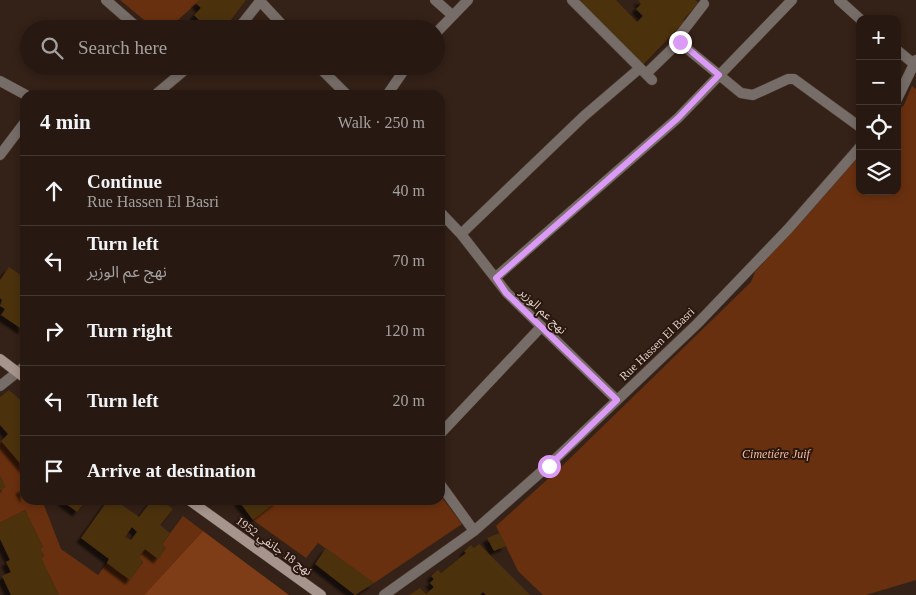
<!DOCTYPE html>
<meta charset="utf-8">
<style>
:root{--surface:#271911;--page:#2f221a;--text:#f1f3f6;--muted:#a4a09f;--line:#433831}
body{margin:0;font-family:"Times New Roman","Noto Sans Arabic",serif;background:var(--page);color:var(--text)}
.controls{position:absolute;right:15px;top:15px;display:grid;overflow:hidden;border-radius:10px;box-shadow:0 2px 8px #0003}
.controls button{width:45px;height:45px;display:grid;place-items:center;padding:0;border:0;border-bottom:1px solid var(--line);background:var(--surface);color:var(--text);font:25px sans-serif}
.stop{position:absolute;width:15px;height:15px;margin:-11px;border:4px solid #da9af6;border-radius:50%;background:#fff}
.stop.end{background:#da9af6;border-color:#fff;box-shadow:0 1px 5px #0008}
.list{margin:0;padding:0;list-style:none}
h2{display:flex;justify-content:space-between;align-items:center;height:65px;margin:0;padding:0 20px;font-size:21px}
h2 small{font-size:16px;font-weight:400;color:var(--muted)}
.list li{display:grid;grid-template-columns:32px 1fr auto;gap:15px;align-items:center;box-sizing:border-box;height:70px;padding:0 20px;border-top:1px solid var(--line)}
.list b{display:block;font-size:19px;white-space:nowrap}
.list p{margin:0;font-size:16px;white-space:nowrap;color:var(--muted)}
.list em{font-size:16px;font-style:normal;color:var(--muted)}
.icon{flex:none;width:28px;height:28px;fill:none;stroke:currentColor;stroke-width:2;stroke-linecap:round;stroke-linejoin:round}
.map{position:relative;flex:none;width:916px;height:595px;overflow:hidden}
.search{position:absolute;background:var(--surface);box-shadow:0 2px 8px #0003;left:20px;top:20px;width:425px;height:55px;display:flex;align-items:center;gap:12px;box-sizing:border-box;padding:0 18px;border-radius:28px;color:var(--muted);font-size:19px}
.panel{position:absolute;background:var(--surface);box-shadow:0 2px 8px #0003;left:20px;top:90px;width:425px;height:415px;border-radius:15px}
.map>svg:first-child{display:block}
.green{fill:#69300f}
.forest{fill:#7e3c17}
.building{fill:#4c310f;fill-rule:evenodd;filter:url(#shadow)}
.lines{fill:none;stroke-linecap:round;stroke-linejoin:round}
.service-casing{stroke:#4f3d34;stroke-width:11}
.minor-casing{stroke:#4f3d34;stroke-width:11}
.secondary-casing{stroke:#4f3d34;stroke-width:11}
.service{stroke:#776d68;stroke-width:10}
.minor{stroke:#776d68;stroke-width:10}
.secondary{stroke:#a6958c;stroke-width:10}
.route{stroke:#da9af6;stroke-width:6}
.labels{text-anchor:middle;stroke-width:4;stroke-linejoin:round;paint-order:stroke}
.street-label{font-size:12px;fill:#dfd1cb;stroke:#2a170e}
.park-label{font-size:12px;font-style:italic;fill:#f6ba9e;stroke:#2a170e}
</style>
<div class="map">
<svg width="916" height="595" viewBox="0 0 916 595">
<defs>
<filter id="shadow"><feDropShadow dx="-4.5" dy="4.5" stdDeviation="1" flood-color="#0009"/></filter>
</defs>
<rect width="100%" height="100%" fill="#342117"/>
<path class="green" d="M120 0H200L168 29H155Z
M912 86 916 89V580L866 595H543L518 571 496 526 560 468 751 282 755 272 860 154V191H897V112L904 105Z
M0 440 25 469V500H42L61 549 98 575 107 563 130 579 143 562 139 557 145 549 158 558 166 548 162 544 183 516 203 531 144 595H59L41 558 44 556 40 549 43 547 25 510 0 523V490L5 487 0 476Z
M440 495 462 524 374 583 318 543 306 558 253 520 279 500H440Z"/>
<path class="forest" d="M203 531 289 595H144Z"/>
<path class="building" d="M200 0H246L224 29H179L187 22 192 26 199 20 194 15 201 8 196 3Z
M579 0H616L637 22 643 16 636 9 641 4 638 0H695L699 3 683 20 685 21 643 65Z
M9 267 25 278 23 330 1 315 5 309 0 306 2 300 0 298V280Z
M9 390 25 404V469L1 441 8 434 0 425V397Z
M0 476 6 487 0 490Z
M25 487V499L20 489Z
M61 500H86L77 512Z
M108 500H115L139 517 152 500H161L173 509 160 525 170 533 162 544 166 548 158 559 145 549 139 557 143 561 130 580 107 563 109 559 81 538ZM132 527 137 532 131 540 125 537Z
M238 500H279L253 520Z
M25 510 43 547 40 549 44 557 41 558 59 595H11L2 576 11 572 6 562 10 560 0 539V523Z
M500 533 506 546 494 551 487 538Z
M479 544 530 595H486L483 592 480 595H409L420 588 426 594 434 587 430 583 434 579 431 576 438 570 441 573 466 553 464 551 471 545 474 548Z
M326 548 374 583 355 595 315 564Z"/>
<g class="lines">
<g class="service-casing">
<path id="service" d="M679 42 680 35 704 4"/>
</g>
<g class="minor-casing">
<path id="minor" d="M106 0 139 29
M435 0 452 15
M572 0 652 80
M839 0 860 19
M261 2 286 29
M238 29 261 0
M436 33 468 0
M897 50 914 64
M318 66 347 95
M646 74 679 42 741 93 753 95 788 79H794L860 127
M0 81 26 95
M155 95 186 69 196 66
M387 95 407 66
M897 99 916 60
M0 155 25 122
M440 212 461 234 507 293 617 400
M461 234 584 116 640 68
M496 277 678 118 792 0
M0 386 25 366
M440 434 541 327
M440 484 474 531
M384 595 474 531 549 465 697 324 789 228 860 147"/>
</g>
<g class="secondary-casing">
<path id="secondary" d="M0 359 25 378
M189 500 321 595"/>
</g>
<use href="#service" class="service"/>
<use href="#minor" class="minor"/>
<use href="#secondary" class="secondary"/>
</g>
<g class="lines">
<path class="route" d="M549 466 617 400 506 293 496 278 678 118 719 75 680 42"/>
</g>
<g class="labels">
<g class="street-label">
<text transform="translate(543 311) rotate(44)" y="4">نهج عم الوزير</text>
<text transform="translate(657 344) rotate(-44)" y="4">Rue Hassen El Basri</text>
<text transform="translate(274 546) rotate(36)" y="4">نهج 18 جانفي 1952</text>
</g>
<g class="park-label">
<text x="776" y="458">Cimetiére Juif</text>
</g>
</g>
</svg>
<div class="controls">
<button>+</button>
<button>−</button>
<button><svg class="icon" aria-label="locate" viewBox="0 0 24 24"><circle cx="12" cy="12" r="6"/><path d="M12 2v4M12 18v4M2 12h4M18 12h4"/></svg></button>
<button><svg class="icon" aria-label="layers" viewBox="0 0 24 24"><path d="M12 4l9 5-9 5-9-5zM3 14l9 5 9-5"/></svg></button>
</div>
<div class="stop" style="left:549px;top:466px"></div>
<div class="stop end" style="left:680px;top:42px"></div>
<div class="search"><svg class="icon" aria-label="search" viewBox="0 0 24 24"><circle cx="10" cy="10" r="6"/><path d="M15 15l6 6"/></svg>Search here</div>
<section class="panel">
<h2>4 min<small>Walk · 250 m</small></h2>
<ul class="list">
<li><svg class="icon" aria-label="ahead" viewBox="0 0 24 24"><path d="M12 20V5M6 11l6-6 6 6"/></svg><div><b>Continue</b><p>Rue Hassen El Basri</p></div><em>40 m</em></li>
<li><svg class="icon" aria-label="left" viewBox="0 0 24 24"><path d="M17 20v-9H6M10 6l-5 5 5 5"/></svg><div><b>Turn left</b><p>نهج عم الوزير</p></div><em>70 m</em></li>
<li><svg class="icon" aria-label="right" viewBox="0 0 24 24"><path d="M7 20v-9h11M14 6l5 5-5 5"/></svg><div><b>Turn right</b></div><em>120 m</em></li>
<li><svg class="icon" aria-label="left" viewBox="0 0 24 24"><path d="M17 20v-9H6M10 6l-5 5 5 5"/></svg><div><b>Turn left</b></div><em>20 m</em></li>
<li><svg class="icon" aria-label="arrive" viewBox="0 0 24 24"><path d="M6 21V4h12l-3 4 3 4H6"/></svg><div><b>Arrive at destination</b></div></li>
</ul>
</section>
</div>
